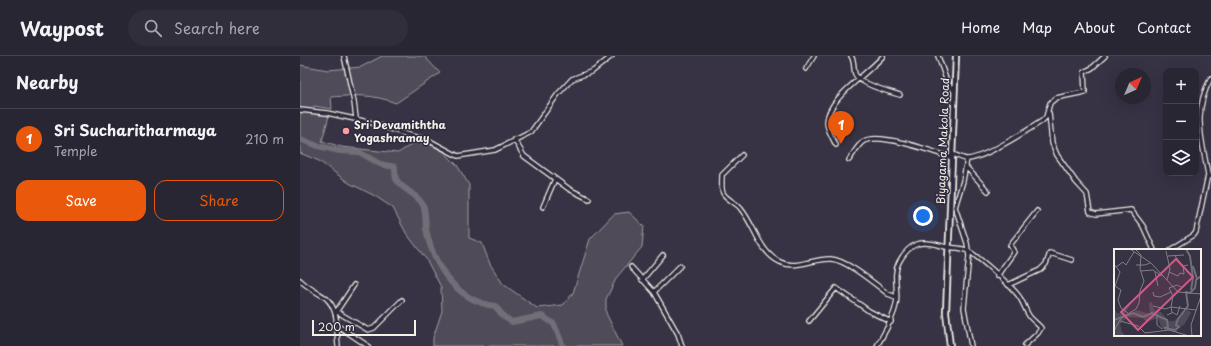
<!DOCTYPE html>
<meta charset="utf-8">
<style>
:root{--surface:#292633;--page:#312e3b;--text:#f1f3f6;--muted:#a5a5ac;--line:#45434e;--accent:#ea580c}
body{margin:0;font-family:"Playpen Sans",sans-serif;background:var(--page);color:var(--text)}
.controls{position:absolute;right:12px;top:12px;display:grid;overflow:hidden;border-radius:8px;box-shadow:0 4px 16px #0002}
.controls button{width:36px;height:36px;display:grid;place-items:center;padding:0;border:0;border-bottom:1px solid var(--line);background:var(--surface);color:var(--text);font:20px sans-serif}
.compass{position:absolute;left:815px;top:12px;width:36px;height:36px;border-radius:50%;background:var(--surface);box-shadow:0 4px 16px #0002;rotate:44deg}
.scale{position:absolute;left:12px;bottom:10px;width:104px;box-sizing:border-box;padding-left:4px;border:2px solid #f4f1e8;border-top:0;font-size:11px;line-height:14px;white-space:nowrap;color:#f4f1e8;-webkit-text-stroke:3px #2f2a3d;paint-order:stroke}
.you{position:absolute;left:623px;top:160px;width:14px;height:14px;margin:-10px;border:3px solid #fff;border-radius:50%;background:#1a73e8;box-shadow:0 0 0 6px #1a73e833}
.badge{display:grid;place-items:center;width:26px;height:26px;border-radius:50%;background:var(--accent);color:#fff;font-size:13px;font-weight:700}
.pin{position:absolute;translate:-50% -33px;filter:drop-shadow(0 1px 2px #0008)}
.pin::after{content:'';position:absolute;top:21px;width:14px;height:12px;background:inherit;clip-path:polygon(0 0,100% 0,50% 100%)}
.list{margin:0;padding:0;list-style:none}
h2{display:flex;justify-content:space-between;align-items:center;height:52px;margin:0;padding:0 16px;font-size:17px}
h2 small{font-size:13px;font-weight:400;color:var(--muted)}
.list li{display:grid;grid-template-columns:26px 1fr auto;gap:12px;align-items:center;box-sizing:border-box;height:60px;padding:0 16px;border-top:1px solid var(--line)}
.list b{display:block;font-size:15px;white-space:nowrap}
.list p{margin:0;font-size:13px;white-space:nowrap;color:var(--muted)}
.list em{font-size:13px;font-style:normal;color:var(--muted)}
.actions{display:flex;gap:8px;padding:12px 16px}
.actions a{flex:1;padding:9px 0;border:1px solid var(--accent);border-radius:12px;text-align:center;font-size:14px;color:var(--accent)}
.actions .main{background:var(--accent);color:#fff}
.icon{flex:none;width:22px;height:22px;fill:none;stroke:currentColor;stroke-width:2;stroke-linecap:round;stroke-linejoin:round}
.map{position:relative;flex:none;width:911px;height:290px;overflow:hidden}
header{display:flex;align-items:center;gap:24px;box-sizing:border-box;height:56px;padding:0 20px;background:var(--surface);border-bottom:1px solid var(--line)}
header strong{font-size:19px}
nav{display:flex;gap:22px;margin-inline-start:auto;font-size:14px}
.search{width:280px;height:36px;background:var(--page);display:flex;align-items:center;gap:10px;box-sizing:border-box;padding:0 14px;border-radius:22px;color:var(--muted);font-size:15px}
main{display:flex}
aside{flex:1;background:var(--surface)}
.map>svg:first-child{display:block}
.green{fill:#504b59;stroke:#a29ea0}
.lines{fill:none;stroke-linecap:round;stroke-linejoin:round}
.stream{stroke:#a6a2a4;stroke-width:1}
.river{stroke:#726e77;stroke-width:6}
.minor-casing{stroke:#f4f1e8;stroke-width:6}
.major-casing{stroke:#f4f1e8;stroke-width:8}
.minor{stroke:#2f2a3d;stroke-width:3.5}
.major{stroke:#2f2a3d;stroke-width:4.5}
.poi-dot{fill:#ff9aa2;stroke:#2f2a3d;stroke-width:1.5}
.labels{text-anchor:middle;stroke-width:3;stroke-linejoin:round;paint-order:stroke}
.poi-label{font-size:11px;font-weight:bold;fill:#f4f1e8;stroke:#2f2a3d;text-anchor:start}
.street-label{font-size:11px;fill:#f4f1e8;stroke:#2f2a3d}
.inset-river{fill:none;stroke:#726e77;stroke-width:2}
.inset-road{fill:none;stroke:#837e86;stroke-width:1}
.view{fill:#d15985;fill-opacity:0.15;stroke:#d15985;stroke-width:2}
.inset-edge{fill:none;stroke:#f4f1e8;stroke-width:2}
</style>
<header>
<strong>Waypost</strong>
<div class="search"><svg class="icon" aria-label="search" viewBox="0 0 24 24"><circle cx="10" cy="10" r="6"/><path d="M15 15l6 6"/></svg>Search here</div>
<nav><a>Home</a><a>Map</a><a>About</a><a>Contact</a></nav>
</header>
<main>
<aside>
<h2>Nearby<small></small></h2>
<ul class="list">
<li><span class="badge">1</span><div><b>Sri Sucharitharmaya</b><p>Temple</p></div><em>210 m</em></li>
</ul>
<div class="actions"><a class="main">Save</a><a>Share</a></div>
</aside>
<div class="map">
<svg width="911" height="290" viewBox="0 0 911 290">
<rect width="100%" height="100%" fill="#373244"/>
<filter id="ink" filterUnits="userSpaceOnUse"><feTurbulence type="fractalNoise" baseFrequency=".025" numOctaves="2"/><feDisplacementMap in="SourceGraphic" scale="8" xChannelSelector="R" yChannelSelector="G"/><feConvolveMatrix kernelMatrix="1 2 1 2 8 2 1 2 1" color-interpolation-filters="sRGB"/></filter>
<g filter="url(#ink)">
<path class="green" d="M82 0H124L140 17 96 47C71 38 58 39 31 41L32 53 14 50V58L29 60 22 85 42 91 98 97 114 87 129 88 143 95 157 109 169 129V182L182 187 190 208 203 228 237 252 263 249 273 237 290 183 314 158 329 156 344 170 342 191 317 221 306 243V257L322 290H133V282L142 255 141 231 126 203 106 177 93 152 75 140 49 127 19 105 0 97V9L28 14 61 11Z"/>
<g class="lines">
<path class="stream" d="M910 290 911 288"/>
<path class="river" d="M0 83 18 90 40 95 59 96 80 108 95 111C95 115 95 120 96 123 102 134 118 138 123 149 126 155 125 166 126 173 133 209 156 245 195 250L204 261 212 266 242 260 254 268 263 290"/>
<g class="minor-casing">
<path id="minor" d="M44 0 54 46 56 62
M551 0C555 6 553 11 555 18 559 28 590 36 600 39
M638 0 647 26 654 35
M506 13 514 0
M911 22C892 57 902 83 908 119L911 121
M0 54 27 57 73 67 111 80 128 84 158 100 195 94 231 76 258 38 272 23 293 15 312 0
M749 57 752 87 757 99 776 126 787 138 790 156 796 158 831 154 843 170 854 194
M214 83 224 100 269 133 289 143
M536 89C533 83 527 73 527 67 526 43 569 17 583 0
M652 98C657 99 663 103 667 103 682 103 728 74 742 65L746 61 750 47 756 42 785 36 784 16 792 12 805 0
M442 99 422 119C422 125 421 132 423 137 427 144 437 147 441 153 455 170 459 196 480 206 496 214 514 202 531 203 547 204 575 228 588 238L596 241
M549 104C553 99 558 88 564 85 580 76 635 96 652 102
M666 111 688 135
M243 151 255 123
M655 151 667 187 669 200 664 252 671 290
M655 151 663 125 667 103
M870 194 894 179 896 176 908 119
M331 211 354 236 378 278 382 290
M697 220 714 196 710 189 737 155
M0 224C8 232 17 236 26 242 40 255 36 274 38 290
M342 224 363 199
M708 229 740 214 746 208 750 197 772 204
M354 236 380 210
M34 254 68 274 74 272 102 244
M36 256 54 229
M509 265 536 232 569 255 591 266
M38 270 68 290
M577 290C584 277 593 264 596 249 599 235 592 219 599 206 610 186 621 184 642 190 651 193 660 190 668 195 679 201 714 232 720 242 724 248 726 256 730 261 733 265 738 268 741 272L738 277 725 289"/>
</g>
<g class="major-casing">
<path id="major" d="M650 290 646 256 656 0"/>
</g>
<use href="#minor" class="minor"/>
<use href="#major" class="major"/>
</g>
</g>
<circle class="poi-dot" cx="46" cy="75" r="4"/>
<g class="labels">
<g class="poi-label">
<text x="54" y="73">Sri Devamiththa<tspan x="54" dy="13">Yogashramay</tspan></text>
</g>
<g class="street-label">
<text transform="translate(643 85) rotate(-88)" y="4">Biyagama Makola Road</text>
</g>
</g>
<g transform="translate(814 193)">
<rect width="87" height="87" fill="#373244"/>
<path d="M38 53 40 61 47 63 55 72H60L73 61 77 63 76 66 70 76 63 79V83L48 80 44 69 32 73 29 69 14 68 6 75 8 83 12 87H0V59L3 64H7L13 56H16L11 64 13 67 23 61 36 65 35 54Z" fill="#504b59"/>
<path class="inset-river" d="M72 0 76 7 79 29 77 41M79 17 83 30M0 71 19 64 29 68 38 64 53 71 54 78 50 79 61 81 65 78 62 76 64 70 74 57 72 43 76 44 81 39 82 31 87 27"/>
<path class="inset-road" d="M16 0 37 14 64 43 87 45M52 2 56 20 53 31M54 7 70 6M61 7 69 17 74 16M0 15 6 23 1 37 7 41 4 51 7 59 14 64M22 16H31L36 14M2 18 9 13 12 16 20 3M27 22 39 21 48 27M41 23 44 37M55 23 64 27 66 24 70 25 69 17M67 38 63 36 55 39 59 47 57 58 82 61M39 43 40 47 46 48 57 43M39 57 51 60 57 58 58 64 53 66M58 63 63 66 66 57M43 66V76L48 80M6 72 24 77 31 84 55 81 75 87M0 82 7 69 22 60 25 54 26 42 30 32 26 20 27 6 21 0M78 87 77 76 87 47"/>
<path class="view" d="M62 10 79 28 24 81 7 63Z"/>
<rect width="87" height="87" class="inset-edge"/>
</g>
</svg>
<div class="controls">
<button>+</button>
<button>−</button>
<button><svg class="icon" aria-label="layers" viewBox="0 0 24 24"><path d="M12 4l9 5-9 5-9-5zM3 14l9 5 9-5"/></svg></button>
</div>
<svg class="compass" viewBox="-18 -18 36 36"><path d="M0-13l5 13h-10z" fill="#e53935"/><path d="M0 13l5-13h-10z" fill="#a5a5ac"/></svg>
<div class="scale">200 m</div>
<div class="you"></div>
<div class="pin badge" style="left:541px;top:88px">1</div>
</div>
</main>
